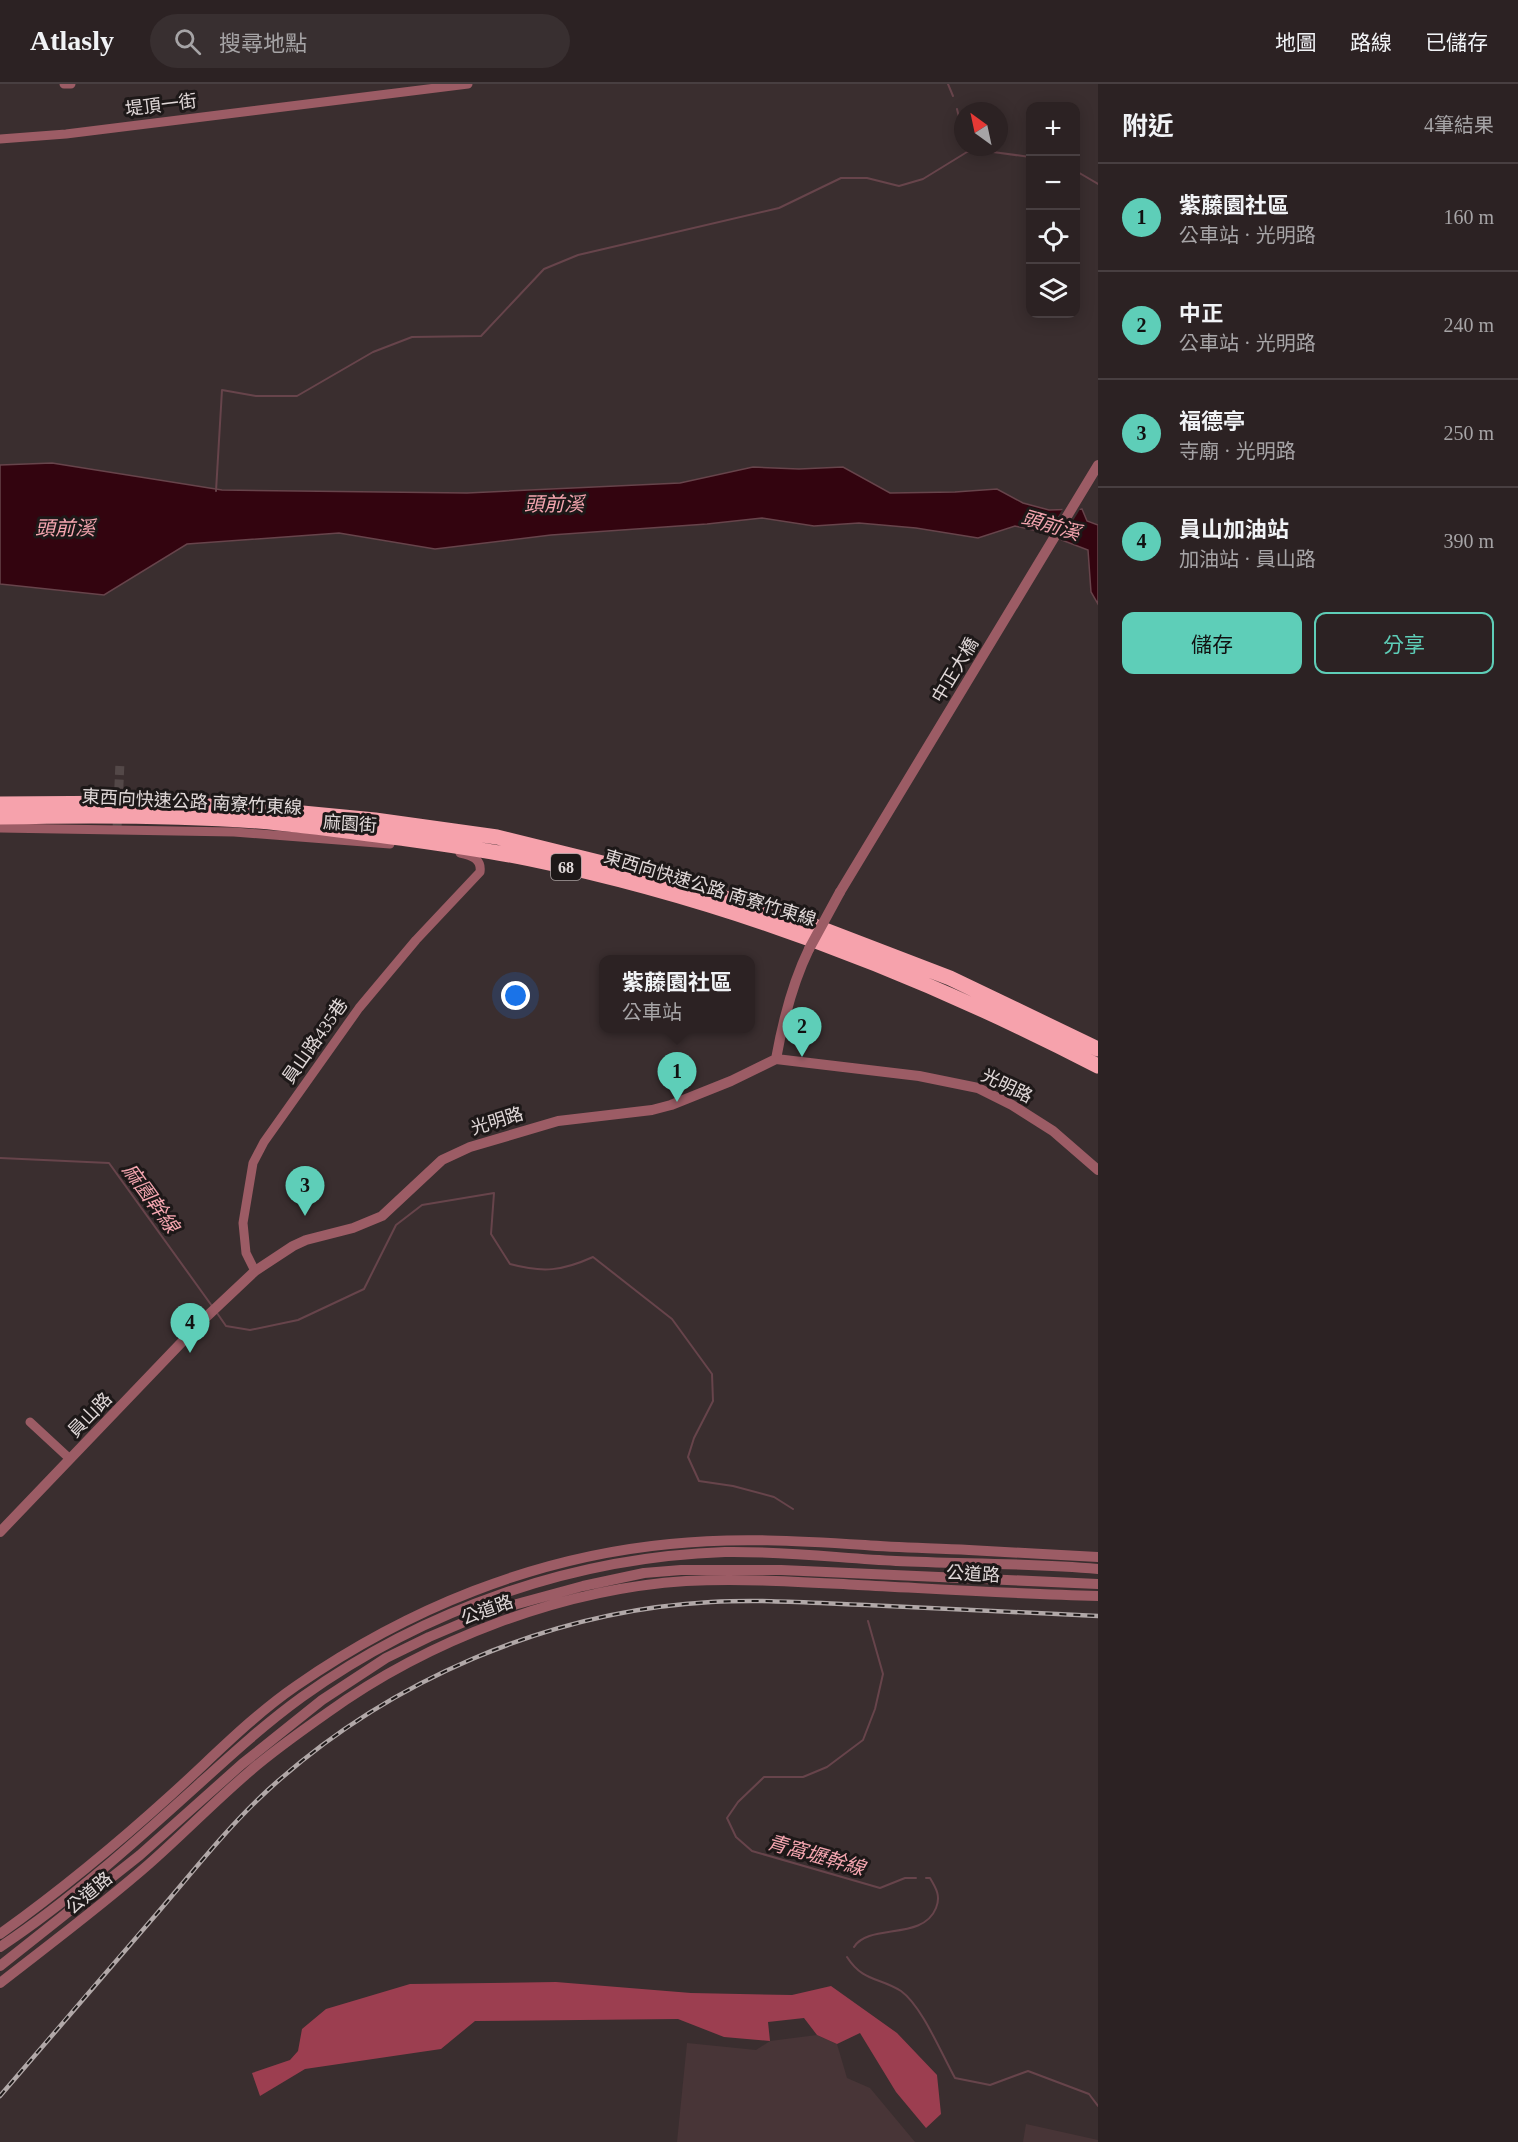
<!DOCTYPE html>
<html lang="zh-TW">
<meta charset="utf-8">
<style>
:root{--surface:#2c2223;--page:#382f30;--text:#f1f3f6;--muted:#a6a4a6;--line:#483f41;--accent:#5eceb8}
body{margin:0;font-family:"Times New Roman","Noto Sans TC",serif;background:var(--page);color:var(--text)}
.controls{position:absolute;right:18px;top:18px;display:grid;overflow:hidden;border-radius:12px;box-shadow:0 3px 15px #0003}
.controls button{width:54px;height:54px;display:grid;place-items:center;padding:0;border:0;border-bottom:2px solid var(--line);background:var(--surface);color:var(--text);font:30px sans-serif}
.compass{position:absolute;left:954px;top:18px;width:54px;height:54px;border-radius:50%;background:var(--surface);box-shadow:0 3px 15px #0003;rotate:327deg}
.you{position:absolute;left:516px;top:912px;width:21px;height:21px;margin:-15px;border:4px solid #fff;border-radius:50%;background:#1a73e8;box-shadow:0 0 0 9px #1a73e833}
.badge{display:grid;place-items:center;width:39px;height:39px;border-radius:50%;background:var(--accent);color:#111;font-size:20px;font-weight:700}
.pin{position:absolute;translate:-50% -50px;filter:drop-shadow(0 2px 3px #0008)}
.pin::after{content:'';position:absolute;top:32px;width:21px;height:18px;background:inherit;clip-path:polygon(0 0,100% 0,50% 100%)}
.popup{position:absolute;left:599px;top:871px;width:156px;height:78px;box-sizing:border-box;display:grid;place-content:center;border-radius:12px;background:var(--surface);filter:drop-shadow(0 2px 4px #0005);font-size:20px;white-space:nowrap;color:var(--muted)}
.popup b{font-size:22px;color:var(--text)}
.popup::after{content:'';position:absolute;left:50%;top:100%;margin-left:-12px;border:12px solid transparent;border-top-color:var(--surface)}
.list{margin:0;padding:0;list-style:none}
h2{display:flex;justify-content:space-between;align-items:center;height:78px;margin:0;padding:0 24px;font-size:26px}
h2 small{font-size:20px;font-weight:400;color:var(--muted)}
.list li{display:grid;grid-template-columns:39px 1fr auto;gap:18px;align-items:center;box-sizing:border-box;height:108px;padding:0 24px;border-top:2px solid var(--line)}
.list b{display:block;font-size:22px;white-space:nowrap}
.list p{margin:0;font-size:20px;white-space:nowrap;color:var(--muted)}
.list em{font-size:20px;font-style:normal;color:var(--muted)}
.actions{display:flex;gap:12px;padding:18px 24px}
.actions a{flex:1;padding:14px 0;border:2px solid var(--accent);border-radius:12px;text-align:center;font-size:21px;color:var(--accent)}
.actions .main{background:var(--accent);color:#111}
.icon{flex:none;width:33px;height:33px;fill:none;stroke:currentColor;stroke-width:2;stroke-linecap:round;stroke-linejoin:round}
.map{position:relative;flex:none;width:1098px;height:2058px;overflow:hidden}
header{display:flex;align-items:center;gap:36px;box-sizing:border-box;height:84px;padding:0 30px;background:var(--surface);border-bottom:2px solid var(--line)}
header strong{font-size:28px}
nav{display:flex;gap:33px;margin-inline-start:auto;font-size:21px}
.search{width:420px;height:54px;background:var(--page);display:flex;align-items:center;gap:15px;box-sizing:border-box;padding:0 21px;border-radius:33px;color:var(--muted);font-size:22px}
main{display:flex}
aside{flex:1;background:var(--surface)}
.map>svg:first-child{display:block}
.built{fill:#483537}
.forest{fill:#9c3e50}
.water{fill:#33040f;stroke:#67444b;stroke-width:1.5}
.pier{fill:#3a2e2f}
.lines{fill:none;stroke-linecap:round;stroke-linejoin:round}
.stream{stroke:#67444b;stroke-width:2}
.minor-tunnel{stroke:#534848;stroke-width:9;stroke-dasharray:9 4.5;stroke-linecap:butt}
.minor{stroke:#9c5c65;stroke-width:9}
.tertiary{stroke:#9c5c65;stroke-width:10}
.trunk{stroke:#f6a2ac;stroke-width:15}
.rail-casing{stroke:#b1a8a8;stroke-width:4.5}
.rail{stroke:#1d1818;stroke-width:2;stroke-dasharray:7;stroke-linecap:butt}
.tertiary-bridge{stroke:#9c5c65;stroke-width:10}
.labels{text-anchor:middle;stroke-width:6;stroke-linejoin:round;paint-order:stroke}
.shield{fill:#1d1818;stroke:#a69e9e;stroke-width:1.5}
.shield-label{font-size:16px;font-weight:bold;fill:#e0d8d8}
.street-label{font-size:18px;fill:#e0d8d8;stroke:#1d1818}
.water-label{font-size:20px;font-style:italic;fill:#f4a5af;stroke:#1d1818}
</style>
<header>
<strong>Atlasly</strong>
<div class="search"><svg class="icon" aria-label="search" viewBox="0 0 24 24"><circle cx="10" cy="10" r="6"/><path d="M15 15l6 6"/></svg>搜尋地點</div>
<nav><a>地圖</a><a>路線</a><a>已儲存</a></nav>
</header>
<main>
<div class="map">
<svg width="1098" height="2058" viewBox="0 0 1098 2058">
<rect width="100%" height="100%" fill="#3a2e2f"/>
<path class="built" d="M817 1951 837 1960 847 1994 870 2004 915 2058H677L687 1959 756 1966 770 1957Z
M1026 2040 1098 2056V2058H1023Z"/>
<path class="forest" d="M556 1898 691 1909 792 1911 831 1902 897 1949 937 1991 941 2030 926 2044 896 2008 860 1949 837 1960 817 1951 804 1934 768 1938 770 1957 724 1953 678 1935 475 1937 441 1965 305 1985 260 2012 252 1989 290 1976 298 1967 302 1945 326 1925 410 1900Z"/>
<path class="water" d="M52 379 222 406 467 409 680 399 753 383 799 385 843 383 890 409 955 408 997 405 1023 419 1049 426 1082 425 1087 437 1098 441V520L1091 508 1088 466 1038 447 1015 442 978 454 916 444 859 439 814 442 762 434 707 440 551 451 435 465 339 449 187 460 104 511 0 500V381Z"/>
<path class="pier" d="M1082 422 1060 458 1045 453 1064 423Z"/>
<g class="lines">
<path class="stream" d="M948 0 953 12
M957 25 963 50
M966 63 967 68H993L1030 73
M1076 87 1098 100
M216 407 222 306 256 312H297L373 268 412 253 481 252 544 185 578 171 779 124 841 94H867L899 102 923 95 967 68
M0 1074 109 1079 212 1222
M217 1229 226 1242 250 1246 298 1236 364 1205 396 1141 422 1121 494 1109 491 1150 510 1180C543 1189 562 1187 593 1173L672 1235 712 1290 713 1317 694 1354 688 1373 699 1397 733 1402 774 1413 793 1425
M868 1537 883 1590 875 1625 863 1656 827 1683 803 1693H764L738 1718 727 1734 736 1753 752 1767 880 1804 905 1794H916
M854 1863C869 1839 923 1857 936 1824 941 1812 936 1804 930 1794H926
M847 1873C863 1898 879 1893 901 1907 922 1922 942 1971 955 1994L990 2001 1028 1987 1089 2010 1098 2022"/>
<path class="minor-tunnel" d="M117 745 120 678"/>
<path class="minor" d="M64 0H71
M0 55 66 50 468 0
M0 744 234 748 390 760
M255 1187 246 1169 243 1139 253 1079 264 1058 359 924 416 856 480 788C482 775 471 771 460 769
M30 1338 70 1375"/>
<path class="tertiary" d="M840 808 1098 381
M776 975C783 936 792 900 809 865
M0 1448 203 1236 255 1187 293 1162 306 1156 353 1144 382 1132 442 1076 470 1063 558 1037 652 1026 671 1021 731 997 776 975 919 992 978 1004 1012 1021 1053 1047 1098 1086
M0 1850C60 1807 117 1760 171 1711 212 1674 251 1633 296 1602 407 1525 534 1473 670 1460 734 1453 801 1457 865 1461 900 1464 935 1464 969 1466 1012 1468 1055 1471 1098 1473
M0 1863C71 1816 136 1757 199 1700 232 1670 266 1639 302 1613 425 1525 574 1473 725 1468 782 1467 839 1474 896 1477 963 1480 1031 1479 1098 1485
M0 1882 140 1771 242 1680 322 1616 386 1574 429 1553 488 1528 583 1502 644 1489 681 1486H781L1098 1500
M0 1899C50 1860 101 1822 149 1780 183 1750 214 1718 249 1688 273 1667 300 1648 327 1629 428 1556 562 1505 686 1497 744 1494 801 1498 858 1501 938 1505 1018 1510 1098 1512"/>
<path class="trunk" d="M0 720 143 719 252 724 375 736 497 753 639 788 804 838 950 894 1098 965
M0 733C86 731 172 731 258 737 305 741 353 748 400 754 443 760 487 766 530 775 729 816 918 889 1098 982"/>
<g class="rail-casing">
<path id="rail" d="M0 2012C53 1950 106 1888 160 1826 195 1785 228 1743 268 1706 387 1597 549 1527 711 1518 762 1515 814 1519 866 1521 943 1525 1021 1528 1098 1532"/>
</g>
<use href="#rail" class="rail"/>
<path class="tertiary-bridge" d="M809 865 840 808"/>
</g>
<g class="labels">
<rect class="shield" x="551" y="770" width="30" height="26" rx="4.5"/>
<g class="shield-label">
<text x="566" y="789">68</text>
</g>
<g class="street-label">
<text transform="translate(161 21) rotate(-7)" y="6">堤頂一街</text>
<text transform="translate(955 586) rotate(-59)" y="6">中正大橋</text>
<text transform="translate(192 718) rotate(3)" y="6">東西向快速公路 南寮竹東線</text>
<text transform="translate(350 740) rotate(4)" y="6">麻園街</text>
<text transform="translate(710 804) rotate(17)" y="6">東西向快速公路 南寮竹東線</text>
<text transform="translate(315 957) rotate(-55)" y="6">員山路435巷</text>
<text transform="translate(1007 1002) rotate(26)" y="6">光明路</text>
<text transform="translate(497 1037) rotate(-17)" y="6">光明路</text>
<text transform="translate(90 1331) rotate(-46)" y="6">員山路</text>
<text transform="translate(973 1490) rotate(3)" y="6">公道路</text>
<text transform="translate(487 1526) rotate(-20)" y="6">公道路</text>
<text transform="translate(89 1809) rotate(-40)" y="6">公道路</text>
</g>
<g class="water-label">
<text x="554" y="427">頭前溪</text>
<text transform="translate(1051 441) rotate(17)" y="7">頭前溪</text>
<text x="65" y="451">頭前溪</text>
<text transform="translate(151 1114) rotate(54)" y="7">麻園幹線</text>
<text transform="translate(816 1771) rotate(16)" y="7">青窩壢幹線</text>
</g>
</g>
</svg>
<div class="controls">
<button>+</button>
<button>−</button>
<button><svg class="icon" aria-label="locate" viewBox="0 0 24 24"><circle cx="12" cy="12" r="6"/><path d="M12 2v4M12 18v4M2 12h4M18 12h4"/></svg></button>
<button><svg class="icon" aria-label="layers" viewBox="0 0 24 24"><path d="M12 4l9 5-9 5-9-5zM3 14l9 5 9-5"/></svg></button>
</div>
<svg class="compass" viewBox="-18 -18 36 36"><path d="M0-13l5 13h-10z" fill="#e53935"/><path d="M0 13l5-13h-10z" fill="#a6a4a6"/></svg>
<div class="you"></div>
<div class="pin badge" style="left:677px;top:1018px">1</div>
<div class="popup"><b>紫藤園社區</b>公車站</div>
<div class="pin badge" style="left:802px;top:973px">2</div>
<div class="pin badge" style="left:305px;top:1132px">3</div>
<div class="pin badge" style="left:190px;top:1269px">4</div>
</div>
<aside>
<h2>附近<small>4筆結果</small></h2>
<ul class="list">
<li><span class="badge">1</span><div><b>紫藤園社區</b><p>公車站 · 光明路</p></div><em>160 m</em></li>
<li><span class="badge">2</span><div><b>中正</b><p>公車站 · 光明路</p></div><em>240 m</em></li>
<li><span class="badge">3</span><div><b>福德亭</b><p>寺廟 · 光明路</p></div><em>250 m</em></li>
<li><span class="badge">4</span><div><b>員山加油站</b><p>加油站 · 員山路</p></div><em>390 m</em></li>
</ul>
<div class="actions"><a class="main">儲存</a><a>分享</a></div>
</aside>
</main>
